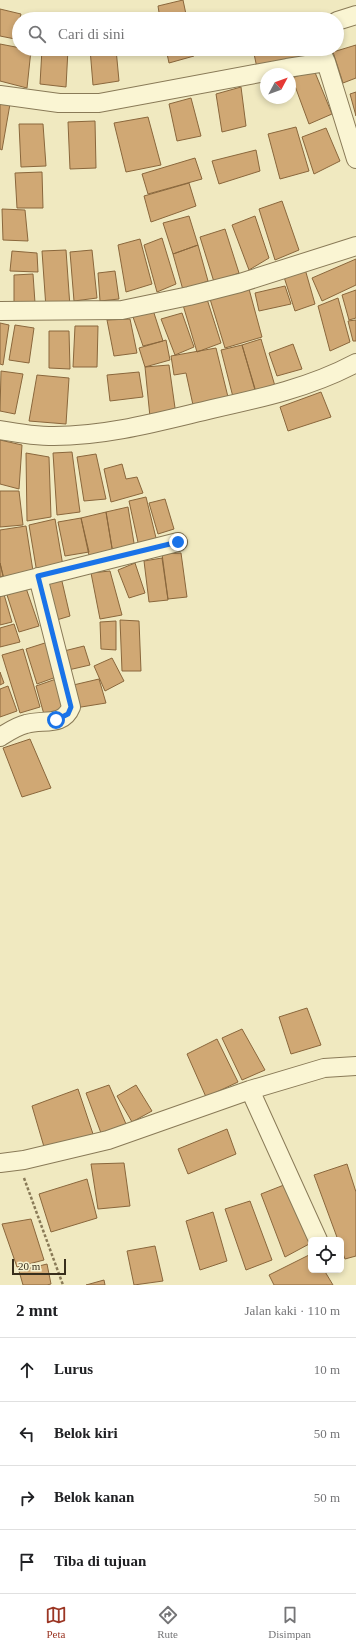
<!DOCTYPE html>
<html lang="id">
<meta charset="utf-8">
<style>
:root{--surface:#fff;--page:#f6f6f6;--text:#202124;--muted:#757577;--line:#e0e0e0;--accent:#9b3624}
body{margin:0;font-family:"Times New Roman",serif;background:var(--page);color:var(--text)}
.controls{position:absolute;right:12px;bottom:12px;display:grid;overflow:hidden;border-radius:6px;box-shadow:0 2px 6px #0003}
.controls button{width:36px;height:36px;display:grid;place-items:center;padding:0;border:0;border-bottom:1px solid var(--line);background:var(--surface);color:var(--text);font:20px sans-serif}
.compass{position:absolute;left:260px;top:68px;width:36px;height:36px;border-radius:50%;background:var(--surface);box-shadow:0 2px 6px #0003;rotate:49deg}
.scale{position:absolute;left:12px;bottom:10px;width:54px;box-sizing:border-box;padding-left:4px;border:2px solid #382e1c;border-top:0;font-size:11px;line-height:14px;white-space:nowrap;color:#382e1c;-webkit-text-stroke:3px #f7f2d0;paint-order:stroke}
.stop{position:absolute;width:12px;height:12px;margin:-9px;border:3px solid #1a73e8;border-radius:50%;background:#fff}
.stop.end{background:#1a73e8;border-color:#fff;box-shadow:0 1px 4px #0008}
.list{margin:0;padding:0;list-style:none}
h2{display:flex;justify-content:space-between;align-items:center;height:52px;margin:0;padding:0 16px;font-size:17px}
h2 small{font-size:13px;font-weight:400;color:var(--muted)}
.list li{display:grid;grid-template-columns:26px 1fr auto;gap:12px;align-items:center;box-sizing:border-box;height:64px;padding:0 16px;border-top:1px solid var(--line)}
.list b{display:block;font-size:15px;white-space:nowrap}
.list em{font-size:13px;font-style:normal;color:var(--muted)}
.icon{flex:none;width:22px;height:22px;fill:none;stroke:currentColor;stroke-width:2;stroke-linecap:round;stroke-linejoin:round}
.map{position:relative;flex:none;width:356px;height:1285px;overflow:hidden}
.search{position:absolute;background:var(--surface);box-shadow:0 2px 6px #0003;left:12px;right:12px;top:12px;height:44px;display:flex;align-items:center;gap:10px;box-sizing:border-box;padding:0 14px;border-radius:22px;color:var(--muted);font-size:15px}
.sheet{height:308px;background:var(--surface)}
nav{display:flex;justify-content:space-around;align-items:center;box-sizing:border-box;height:56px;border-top:1px solid var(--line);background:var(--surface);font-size:11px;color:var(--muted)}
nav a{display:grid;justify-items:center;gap:2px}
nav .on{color:var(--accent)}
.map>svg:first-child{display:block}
.building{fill:#d0a874;stroke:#8a673c}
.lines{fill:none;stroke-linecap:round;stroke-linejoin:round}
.minor-casing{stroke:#897a57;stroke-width:20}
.path{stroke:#897a57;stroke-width:2.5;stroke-dasharray:3 2;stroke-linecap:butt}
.minor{stroke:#faf5d3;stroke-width:18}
.route{stroke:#1a73e8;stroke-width:5}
</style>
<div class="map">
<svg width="356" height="1285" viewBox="0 0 356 1285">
<rect width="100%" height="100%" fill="#f0e9c0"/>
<path class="building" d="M183 0 187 19H160L158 6Z
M0 9 21 14 15 39 0 36Z
M113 14V19H88V16Z
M0 44 31 50 27 88 0 81Z
M356 45V78L343 83 333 52Z
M42 49H68L66 87 40 84Z
M90 49H116L119 81 93 85Z
M166 49H193L194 56 169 63Z
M253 49H313L315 54 257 68Z
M314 70 332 114 309 124 292 78Z
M241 87 246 126 222 132 216 94Z
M356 92V116L350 94Z
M191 98 201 136 177 141 169 104Z
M0 102 10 104 2 150 0 149Z
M148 117 161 165 126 172 114 123Z
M95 121 96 168 70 169 68 122Z
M19 124H43L46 166 21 167Z
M296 127 309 171 280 179 268 134Z
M326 128 340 161 314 174 302 137Z
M256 150 260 171 219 184 212 161Z
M195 158 202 179 148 194 142 174Z
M42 172 43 208H17L15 173Z
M189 183 196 206 151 222 144 196Z
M282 201 299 250 275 260 259 209Z
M2 209 25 210 28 241 3 240Z
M189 216 198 245 173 254 163 223Z
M255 216 269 258 249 270 232 225Z
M225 229 239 273 214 282 200 237Z
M162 238 176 284 157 292 144 245Z
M140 239 152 284 126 292 118 245Z
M198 245 208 281 183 290 173 254Z
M66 250 70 307 46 308 42 251Z
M92 250 97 298 74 301 70 252Z
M12 251 37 253 38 272 10 271Z
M356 259V285L322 301 312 278Z
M305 269 315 304 295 311 284 277Z
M115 271 119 299 100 301 98 273Z
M33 274 35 303 14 304V275Z
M285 286 291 304 259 311 255 293Z
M249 289 262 337 225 348 210 299Z
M356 290V318L349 320 342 295Z
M338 298 350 342 330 351 318 306Z
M207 299 221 343 197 352 183 305Z
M153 310 163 341 143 346 133 317Z
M182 313 194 347 175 355 161 319Z
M130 319 137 353 114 356 107 320Z
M356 320V341H353L348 321Z
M0 323 9 325 3 365 0 364Z
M15 325 34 328 29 363 9 360Z
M75 326H98L97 367H73Z
M49 331H69L70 369 49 368Z
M261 339 275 386 256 392 242 345Z
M166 340 170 360 145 367 139 348Z
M293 344 302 369 277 376 269 353Z
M242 345 255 390 233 397 221 350Z
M216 348 228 397 193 405 186 373 174 375 171 356Z
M169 365 176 415 150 417 145 367Z
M1 371 23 374 15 414 0 411Z
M139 372 143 397 110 401 107 375Z
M37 375 69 378 66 424 29 421Z
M321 392 331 417 288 431 280 407Z
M0 440 22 445 19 489 0 484Z
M72 452 80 512 57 515 53 453Z
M26 453 49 457 51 517 27 521Z
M96 454 106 499 84 501 77 457Z
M122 464 126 479 137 477 143 493 111 502 104 469Z
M0 491H19L23 525 0 527Z
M146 497 157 542 139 547 129 501Z
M165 499 174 529 158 534 149 503Z
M128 507 135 549 113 554 106 512Z
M106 512 113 554 90 560 81 518Z
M81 518 89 552 65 556 58 522Z
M55 519 63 566 37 573 29 525Z
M26 526 33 571 4 579 0 563V530Z
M181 553 187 597 168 599 162 554Z
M162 558 168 600 149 602 144 561Z
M0 563 3 576 0 577Z
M135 563 145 593 129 598 118 570Z
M110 571 122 615 100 619 91 573Z
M61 577 70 616 50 622 42 581Z
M26 588 39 626 19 632 7 595Z
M3 591 12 622 0 625V592Z
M120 620 139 621 141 671H122Z
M116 621V650L101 649 100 622Z
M14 624 20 642 0 647V628Z
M48 642 59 676 37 684 26 649Z
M84 646 90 665 64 671 60 652Z
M23 649 40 707 20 713 2 655Z
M112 658 124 681 105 691 94 666Z
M0 672 4 683 0 685Z
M59 678 68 710 45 718 36 686Z
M99 679 106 703 75 708 69 686Z
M8 686 17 711 0 717V689Z
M30 739 51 788 22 797 3 748Z
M307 1008 321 1045 291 1054 279 1017Z
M242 1029 265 1070 242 1080 222 1038Z
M217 1039 238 1082 206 1097 187 1054Z
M109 1085 126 1124 101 1133 86 1093Z
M136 1085 152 1111 132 1122 117 1096Z
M78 1089 95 1140 47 1157 32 1106Z
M227 1129 236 1154 188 1174 178 1149Z
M124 1163 130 1206 98 1209 91 1164Z
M347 1164 356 1192V1256L345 1259 341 1248V1240H338L314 1175Z
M87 1179 97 1218 51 1232 39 1194Z
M289 1183 311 1243 285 1257 261 1194Z
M250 1201 272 1260 246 1270 225 1209Z
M213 1212 227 1261 200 1270 186 1221Z
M31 1219 44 1260 17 1267 2 1224Z
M155 1246 163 1281 134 1285 127 1251Z
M311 1254V1270H324L333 1285H274L269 1275Z
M47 1264 51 1284 47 1285H23L19 1271Z
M104 1280 105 1285H86Z"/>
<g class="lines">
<g class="minor-casing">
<path id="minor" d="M337 21 356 15
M320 49 326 62 356 159
M0 95 59 103H99L287 68 326 62
M0 311 122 310 189 296 240 283 356 246
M0 430C17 433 37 436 54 436 108 436 161 421 212 409 262 398 311 387 356 363
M0 587 178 542
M0 737C8 732 17 726 26 724 43 719 63 727 71 707L38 577
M250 1090 318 1240
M0 1163 24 1160 108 1140 250 1090 324 1068 356 1066"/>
</g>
<path class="path" d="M24 1178 63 1285"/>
<use href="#minor" class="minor"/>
</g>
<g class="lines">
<path class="route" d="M56 720 68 714 71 707 38 576 178 542"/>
</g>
</svg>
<div class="controls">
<button><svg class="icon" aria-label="locate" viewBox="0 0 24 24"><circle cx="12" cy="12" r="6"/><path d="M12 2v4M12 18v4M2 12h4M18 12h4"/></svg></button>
</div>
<svg class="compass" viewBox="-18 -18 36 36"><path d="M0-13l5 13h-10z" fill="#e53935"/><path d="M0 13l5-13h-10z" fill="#757577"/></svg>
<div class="scale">20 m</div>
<div class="stop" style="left:56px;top:720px"></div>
<div class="stop end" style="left:178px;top:542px"></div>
<div class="search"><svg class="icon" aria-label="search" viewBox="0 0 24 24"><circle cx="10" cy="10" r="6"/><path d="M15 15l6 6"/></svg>Cari di sini</div>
</div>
<section class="sheet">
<h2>2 mnt<small>Jalan kaki · 110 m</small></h2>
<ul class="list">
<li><svg class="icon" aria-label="ahead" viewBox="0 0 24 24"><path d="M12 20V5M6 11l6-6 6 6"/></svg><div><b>Lurus</b></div><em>10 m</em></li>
<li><svg class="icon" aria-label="left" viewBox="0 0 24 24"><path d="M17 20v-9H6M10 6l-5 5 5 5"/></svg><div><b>Belok kiri</b></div><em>50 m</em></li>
<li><svg class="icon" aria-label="right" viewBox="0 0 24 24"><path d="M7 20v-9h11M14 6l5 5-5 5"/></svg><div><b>Belok kanan</b></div><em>50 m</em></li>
<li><svg class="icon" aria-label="arrive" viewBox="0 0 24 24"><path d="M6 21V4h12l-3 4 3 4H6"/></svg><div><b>Tiba di tujuan</b></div></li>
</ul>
</section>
<nav>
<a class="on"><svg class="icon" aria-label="map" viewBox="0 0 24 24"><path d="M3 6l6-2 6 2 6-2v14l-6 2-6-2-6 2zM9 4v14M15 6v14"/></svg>Peta</a>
<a><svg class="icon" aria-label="directions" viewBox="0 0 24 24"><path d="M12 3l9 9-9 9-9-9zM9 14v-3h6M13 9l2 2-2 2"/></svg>Rute</a>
<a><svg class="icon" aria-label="saved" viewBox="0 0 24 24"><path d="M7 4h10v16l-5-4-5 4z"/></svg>Disimpan</a>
</nav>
